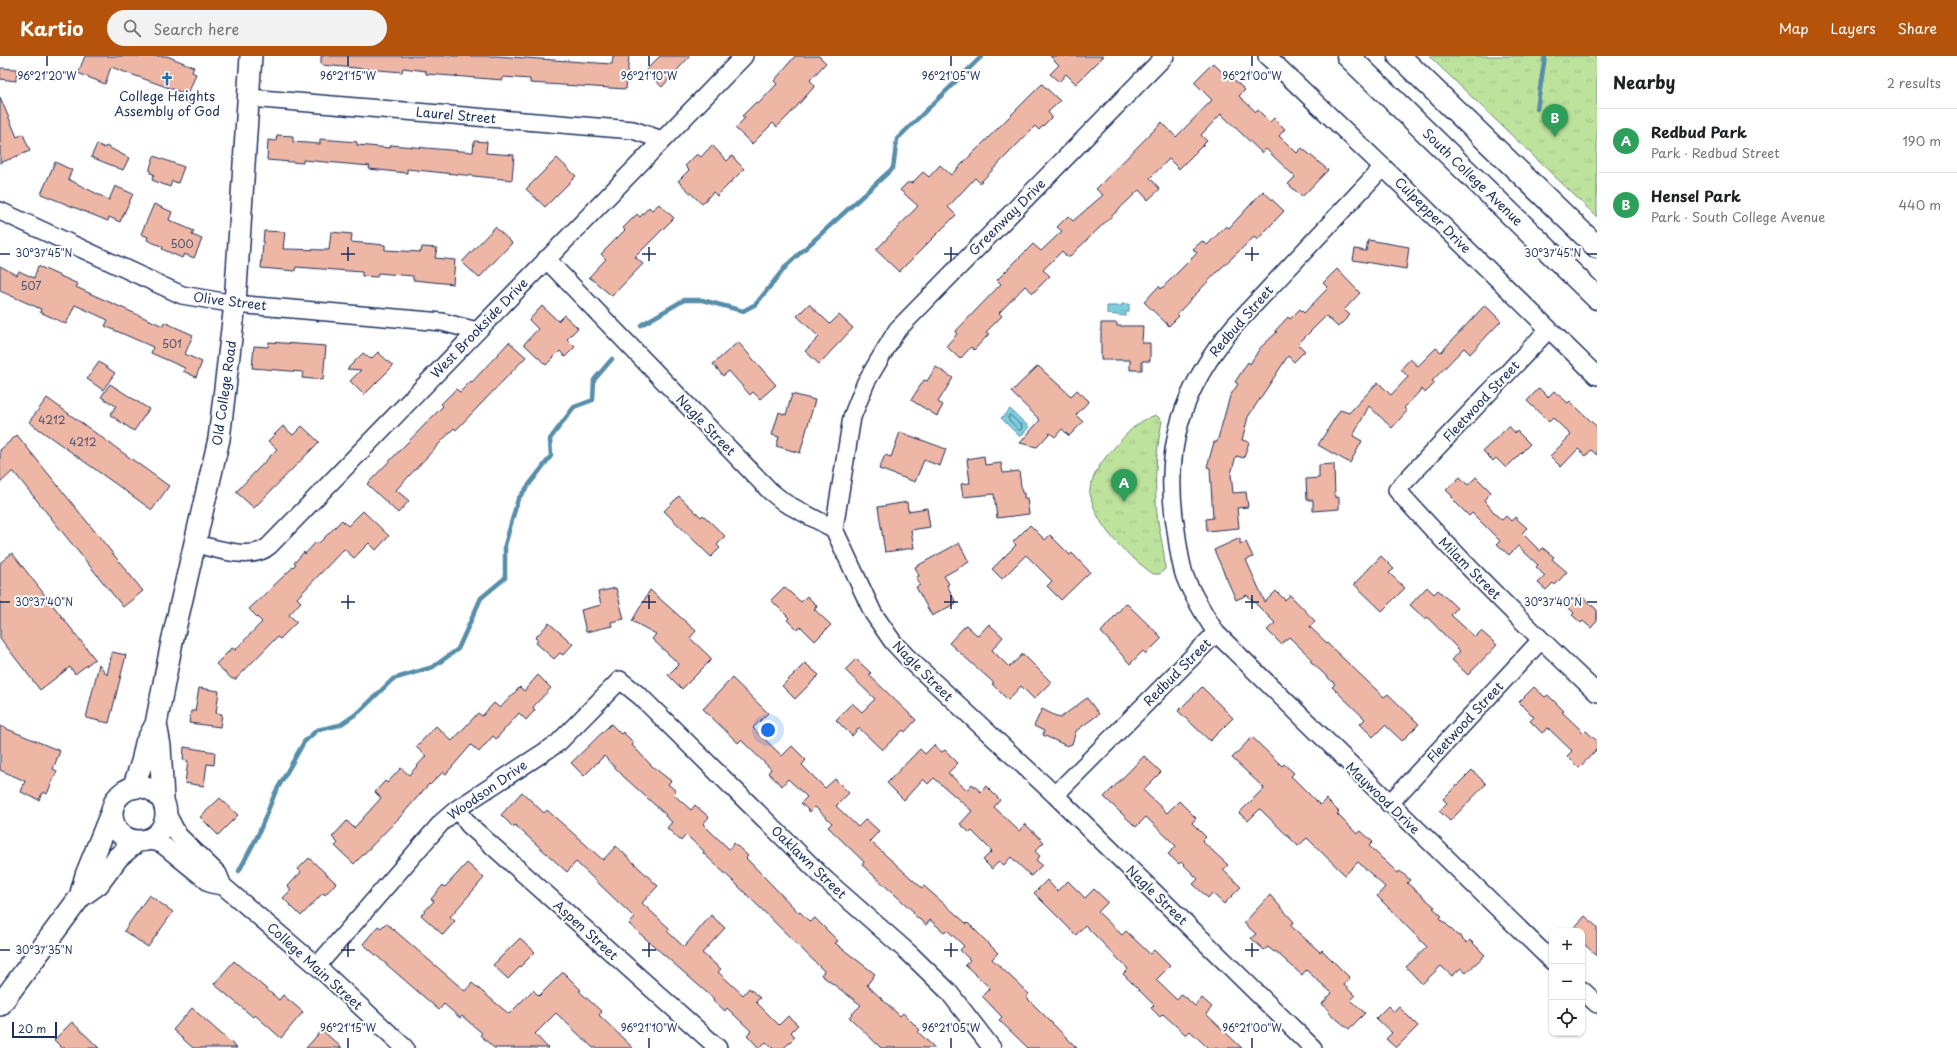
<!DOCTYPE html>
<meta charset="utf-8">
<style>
:root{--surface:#fff;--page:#f2f2f2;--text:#202124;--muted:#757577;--line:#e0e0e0;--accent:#b45309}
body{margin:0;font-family:"Playpen Sans",sans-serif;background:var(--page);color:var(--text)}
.controls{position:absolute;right:12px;bottom:12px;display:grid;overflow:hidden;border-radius:8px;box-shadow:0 1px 3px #0004}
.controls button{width:36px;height:36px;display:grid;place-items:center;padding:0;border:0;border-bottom:1px solid var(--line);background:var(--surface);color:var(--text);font:20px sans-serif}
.scale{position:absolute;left:12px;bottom:10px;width:45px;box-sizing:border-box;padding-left:4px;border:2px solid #1b2f5e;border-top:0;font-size:11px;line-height:14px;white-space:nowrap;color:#1b2f5e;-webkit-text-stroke:3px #fff;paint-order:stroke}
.you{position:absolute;left:768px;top:674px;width:14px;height:14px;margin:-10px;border:3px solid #fff;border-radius:50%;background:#1a73e8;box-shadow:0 0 0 6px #1a73e833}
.badge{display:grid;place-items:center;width:26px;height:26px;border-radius:50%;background:var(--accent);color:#fff;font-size:13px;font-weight:700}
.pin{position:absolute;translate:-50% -33px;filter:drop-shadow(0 1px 2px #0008)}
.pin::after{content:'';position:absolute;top:21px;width:14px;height:12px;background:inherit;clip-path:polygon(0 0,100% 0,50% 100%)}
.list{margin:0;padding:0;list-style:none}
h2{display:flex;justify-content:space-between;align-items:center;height:52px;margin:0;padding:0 16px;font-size:17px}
h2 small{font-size:13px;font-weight:400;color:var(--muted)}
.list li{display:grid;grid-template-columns:26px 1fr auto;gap:12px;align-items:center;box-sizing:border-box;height:64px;padding:0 16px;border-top:1px solid var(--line)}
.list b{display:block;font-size:15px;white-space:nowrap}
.list p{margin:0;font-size:13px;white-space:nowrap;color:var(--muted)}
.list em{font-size:13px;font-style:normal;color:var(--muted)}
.icon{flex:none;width:22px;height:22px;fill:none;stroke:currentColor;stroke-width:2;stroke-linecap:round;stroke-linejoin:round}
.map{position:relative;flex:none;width:1597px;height:992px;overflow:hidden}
header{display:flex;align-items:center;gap:24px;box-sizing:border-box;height:56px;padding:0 20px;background:var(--accent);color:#fff}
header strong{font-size:19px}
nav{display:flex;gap:22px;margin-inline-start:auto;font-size:14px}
.search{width:280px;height:36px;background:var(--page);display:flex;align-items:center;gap:10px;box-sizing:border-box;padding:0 14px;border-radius:22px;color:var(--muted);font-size:15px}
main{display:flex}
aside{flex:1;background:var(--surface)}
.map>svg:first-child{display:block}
.park{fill:url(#park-tufts);stroke:#6c887d}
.water{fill:url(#water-ripples);stroke:#578eaa}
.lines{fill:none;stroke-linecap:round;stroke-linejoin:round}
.shore{stroke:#436f91;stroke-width:1}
.stream{stroke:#578eaa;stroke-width:4.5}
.building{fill:#eeb6a5;stroke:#1b2f5e}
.minor-casing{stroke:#1b2f5e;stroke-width:20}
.tertiary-casing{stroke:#1b2f5e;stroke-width:24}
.secondary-casing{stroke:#1b2f5e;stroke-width:25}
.minor{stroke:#fff;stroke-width:17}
.tertiary{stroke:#fff;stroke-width:21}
.secondary{stroke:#fff;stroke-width:22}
.ticks{fill:none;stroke:#1b2f5e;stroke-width:1.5}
.labels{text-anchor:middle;stroke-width:4;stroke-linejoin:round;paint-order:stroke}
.number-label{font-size:11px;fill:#505170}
.poi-label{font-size:13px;fill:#1b2f5e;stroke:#fff}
.street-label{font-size:13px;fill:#1b2f5e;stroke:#fff}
.ticks-label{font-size:10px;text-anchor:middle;fill:#1b2f5e;stroke:#fff;stroke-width:4;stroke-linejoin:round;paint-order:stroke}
</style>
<header>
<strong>Kartio</strong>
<div class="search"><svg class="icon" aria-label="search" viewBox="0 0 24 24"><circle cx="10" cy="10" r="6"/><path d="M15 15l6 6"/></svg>Search here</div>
<nav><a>Map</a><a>Layers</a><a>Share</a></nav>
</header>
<main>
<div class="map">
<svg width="1597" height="992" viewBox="0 0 1597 992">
<defs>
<pattern id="park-tufts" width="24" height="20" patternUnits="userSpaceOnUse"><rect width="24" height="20" fill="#bde29c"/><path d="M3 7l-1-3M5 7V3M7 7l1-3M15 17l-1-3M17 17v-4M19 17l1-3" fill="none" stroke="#a2c289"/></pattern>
<pattern id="water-ripples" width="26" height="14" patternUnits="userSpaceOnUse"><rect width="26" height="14" fill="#7fcedd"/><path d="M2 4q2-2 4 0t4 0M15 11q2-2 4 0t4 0" fill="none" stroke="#6db1c0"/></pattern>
</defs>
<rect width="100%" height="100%" fill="#fff"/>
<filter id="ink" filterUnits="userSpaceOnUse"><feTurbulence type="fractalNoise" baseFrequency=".025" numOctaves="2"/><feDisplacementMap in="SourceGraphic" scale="8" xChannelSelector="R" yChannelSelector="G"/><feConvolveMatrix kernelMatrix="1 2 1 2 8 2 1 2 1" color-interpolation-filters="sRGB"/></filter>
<g filter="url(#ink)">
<path class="park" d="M1429 0H1597V161Z
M1156 359 1162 365C1156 396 1154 426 1157 458 1159 476 1165 495 1165 513L1160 518H1153C1128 499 1101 477 1092 445 1091 441 1089 437 1090 433 1093 417 1103 403 1114 392 1126 378 1138 364 1156 359Z"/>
<path class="water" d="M1122 248H1129V256H1126V260L1107 258V250H1121Z
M1010 353 1029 371 1020 381 1001 362Z"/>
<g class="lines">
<path class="shore" d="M1010 359 1022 370 1021 374H1019L1008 363Z"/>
<path class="stream" d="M1537 53 1545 0
M641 269 684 244H702L743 255 756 248 787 209 893 112 897 83 982 0
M239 815 258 779 275 737 304 686 317 674 340 669 359 656 393 623 433 611 458 593 481 542 505 522V489L518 443 551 400 550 383 574 351 593 344 594 324 612 303"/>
</g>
<path class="building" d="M85 0H167L194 11 192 16 196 18 189 36 184 34 183 37 111 11 105 28 78 17Z
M321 0H496L612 8 613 0H629L626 33 530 27V23L503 21V24L426 18V15L403 12 402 16 321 9Z
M660 0H690L662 31 645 15Z
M795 0H819L826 7 810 24 815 30 789 59 777 71 773 67 752 88 735 72 745 62 742 60 756 46 758 48 777 28 774 25Z
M1050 0H1104L1076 28 1066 18 1059 26 1050 18 1059 9Z
M1213 7 1225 19 1227 17 1245 34 1239 40 1256 56 1258 54 1270 66 1274 62 1285 73 1279 80 1297 97 1302 92 1328 114 1302 141 1288 128 1295 121 1266 93 1262 97 1221 58 1201 79 1207 85 1179 113 1169 103 1150 122 1160 133 1148 144 1139 134 1068 202 1062 195 1043 214 1050 220 1033 237 1025 230 999 257 1002 260 986 276 989 278 974 294 971 291 960 303 946 290 957 278 955 276 1001 228 997 224 1033 188 1041 195 1062 175 1057 171 1068 160 1073 165 1103 139 1096 133 1162 66 1176 81 1212 44 1194 26Z
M0 12 17 13 16 25 0 23Z
M1042 28 1060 45 1048 56 1052 61 1039 74 1035 70 980 127 975 122 948 151 956 159 899 216 876 194 918 150 900 134 907 127H912L923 116 929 121 940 109 951 119Z
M0 41 17 81 23 78 30 95 0 107Z
M277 79 293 80V86L320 88V83L357 86V89L390 92 391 89 473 96 474 85 487 86 486 97 514 99 512 124 407 113V117L369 113 370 110 303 104V107L267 104 268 84 276 85Z
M97 88 105 92 106 90 129 102 123 114 91 101Z
M712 89 727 105 732 100 744 113 717 140 713 136 702 148 678 125 689 114 685 110 697 98 701 101Z
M154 100 184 111 178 127 172 125 170 131 152 124 154 118 150 117V112Z
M557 102 576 120 545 151 526 133Z
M55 106 72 114 68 123 109 144 115 130 133 138 120 166 109 161 108 165 41 138Z
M1263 135 1284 155 1257 184 1254 181 1218 215 1177 258 1179 260 1169 270 1144 246 1159 230 1161 233 1197 197 1193 193 1202 185 1207 189 1226 170 1229 172Z
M154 148 172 156 169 164 194 175 192 179 202 183 194 202 184 198 182 202 162 193 163 191 147 184 148 181 141 178Z
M659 148 674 162 635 201 643 208 612 240 589 221 606 203 601 198 625 174 623 172 637 158 640 161 649 151 652 154Z
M495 171 512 187 479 222 462 206Z
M264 175 285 176 283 193 329 194 331 176 352 178 351 186 385 189V194L421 196 422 191 437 192 435 202 455 204 453 228 413 224V220L378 217 377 221 362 220V216L296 211 295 215 261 212Z
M1368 184 1409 191 1406 213 1353 204 1355 193 1366 195Z
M0 210 17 219 19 215 34 222 38 210 78 228 76 231 98 241 163 270 164 266 193 279 185 298 202 306 196 321 183 315 185 312 151 297 153 291 105 270 108 264 75 249 66 268 40 256 41 253 0 235Z
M1337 213 1360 237 1344 254 1350 259 1338 271 1326 260 1298 288 1305 295 1294 306 1288 300 1248 361 1242 384 1249 386 1244 402 1236 400 1231 418 1233 437 1246 436 1248 451 1237 452 1239 472 1207 475 1206 463 1213 462 1210 412 1207 411 1214 386H1217L1230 340 1238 328 1235 326 1248 306 1250 308 1260 292 1277 276 1275 275 1288 261 1290 263 1300 253 1304 257 1328 232 1323 227Z
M809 248 830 268 839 259 853 272 819 308 805 295 819 281 797 260Z
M1485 249 1501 265 1470 298 1464 292 1432 325 1435 327 1425 337 1422 333 1404 352 1407 355 1392 372 1369 350 1353 380 1362 385 1350 407 1318 389 1340 354 1349 357 1378 326 1391 339 1408 321 1401 313 1410 303 1418 310 1436 292 1441 296Z
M542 250 558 265 564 259 578 272 567 283 575 291 565 301 560 295 546 309 524 288 538 273 529 264Z
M1101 267H1117V270H1143L1142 287H1150V305H1142V314H1130V304H1101Z
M269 286 326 290 323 324 302 322 303 316 252 312 254 290 268 291Z
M509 286 526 301 456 374 454 372 396 434 409 445 398 457 367 428 443 350 441 348 456 333 460 336 471 325 472 326Z
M738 286 776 329 760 343 753 336 750 339 729 315 723 320 713 308Z
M378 296 393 310 364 339 350 325 361 314 347 313 363 297 371 303Z
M99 306 115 317 103 334 87 323Z
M1038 310 1071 340 1077 334 1089 345 1076 359 1083 366 1069 380 1062 373 1055 381 1050 377 1037 391 1020 387 1040 364 1011 336Z
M936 311 953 322 938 346 943 349 937 360 911 344 924 324 927 325Z
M110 328 149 353 134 375 110 359 116 350 101 341Z
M1539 332 1548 341 1554 335 1568 347 1570 345 1597 371V399L1591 394 1586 400 1578 393 1561 411 1550 400 1571 379 1553 362 1549 366 1527 345Z
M792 338 815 344 800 397 776 390 779 381 772 379 779 356 786 359Z
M47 342 169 430 152 454 29 366Z
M283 370 293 379 302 370 319 386 254 452 236 436 277 393 268 385Z
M1509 370 1515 377 1517 375 1530 388 1506 412 1496 402 1493 405 1483 395Z
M900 376 946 393 940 410 924 404 915 426 879 413 885 399 891 401Z
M17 379 143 535 123 551 13 415 0 427V394Z
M984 400 985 409 1001 407 1003 417 1019 415 1022 437H1024V442H1027L1029 458 997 462 994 438 963 441 961 428 970 427 967 403Z
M1334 408 1335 442 1339 441V453L1313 455V444H1307L1306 423 1319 422V409Z
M1460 421 1468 429 1476 421 1491 436 1484 444 1498 461 1502 464 1506 460 1511 465 1515 461 1527 472 1522 477 1540 495 1543 492 1554 501 1552 503 1567 516 1555 529 1553 527 1546 534 1538 527 1545 520 1536 511 1538 509 1518 490 1509 499 1497 488 1500 485 1472 457 1469 460 1451 442 1453 441 1446 434Z
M679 440 701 461 703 459 725 480 717 489 720 492 711 501 664 455Z
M907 446 908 455 927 452 930 471 911 474 914 492 885 496 878 451Z
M363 455 389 480 376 494 369 487 354 502 344 493 297 542 301 546 289 559 297 566 280 583 277 581 236 623H232L216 608 232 592 235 594 262 566 249 553 288 516 296 508 294 507 304 496 305 498 316 486 318 488 342 464 348 470Z
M1030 469 1045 484 1050 479 1070 499 1072 497 1090 516 1061 544 1047 530 1052 525 1026 499 1002 523 992 513 1016 489 1013 486Z
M1240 482V488L1246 486 1253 501 1246 504 1265 546 1276 535 1285 544 1290 539 1315 565 1310 571 1384 641 1388 638 1419 668 1402 685 1385 669 1373 681 1360 668 1365 663 1332 631 1335 628 1310 605 1312 603 1289 581 1281 588 1267 574 1275 567 1247 539 1236 544 1214 494Z
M959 487 969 506 944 520 949 528 947 529 956 547 932 560 916 531 920 529 916 521 919 520 915 511Z
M12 497 95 603 75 618 70 611 40 634 0 582V507Z
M1381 500 1394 513 1389 517 1405 532 1382 555 1354 528Z
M784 531 801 546 807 540 817 550 814 553 831 569 815 585 801 571 797 574 787 564 789 562 771 544Z
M1427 531 1434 538 1438 534 1457 552 1451 559 1475 581 1481 575 1497 589 1468 619 1452 604 1460 595 1427 561 1425 563 1410 549Z
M616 532 624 563 611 566 612 570 586 576 581 554 601 549 598 536Z
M650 534 696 575 690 582 712 603 682 633 668 619 679 608 652 583 656 578 632 565Z
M1581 539 1597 554V565L1591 572 1583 565 1581 567 1572 559 1574 557 1569 552Z
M1126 547 1162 582 1146 598 1143 595 1130 608 1101 576Z
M549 567 573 588 563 599 560 597 554 603 536 587 538 584 535 582Z
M989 568 1003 581 992 594 1009 611 1023 598 1051 626 1034 643 1021 630 1008 644 992 628 994 627 949 587 966 569 978 580Z
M112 596 126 599 109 667 86 662 99 608 107 619Z
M856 603 871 617 869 619 916 664 905 676 903 674 882 694 859 672 852 680 836 664 852 647 862 656 875 643 845 614Z
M805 607 819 619 795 643 782 630Z
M538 619 551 632 533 651 535 654 526 664 519 657 496 683 493 680 479 696 471 689 446 718 443 716 430 729 429 728 401 760 354 808 335 790 338 787 332 781 347 765 354 772 381 742 375 736 385 725 387 727 401 712 409 719 426 700 416 691 436 670 452 685 478 657 482 660 494 647 500 652 520 631 524 635Z
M732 622 768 657 753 672 782 700 792 690 806 704 802 709 825 732 835 723 849 737 836 750 858 771 866 763 879 775 870 785 922 832 924 830 967 868 968 867 998 897 992 903 1029 938 1026 941 1077 992H1028L999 964 1002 961 982 940 990 932 965 909 970 904 960 894 964 890 947 874 944 876 930 864 926 869 913 858 914 856 862 809 864 806 828 771 832 767 815 751 810 756 801 747 807 741 788 723 782 730 768 717 771 713 741 684 738 687 703 653Z
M1202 631 1233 662 1210 685 1178 655Z
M1534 631 1545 641 1548 639 1564 655 1562 656 1584 677 1586 675 1597 685V693L1579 712 1567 700 1572 695 1548 672 1542 677 1530 665 1534 661 1519 646Z
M199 632 219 635 216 657 222 658 220 671 189 667 191 655H195Z
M1087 642 1099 658 1076 675 1072 688 1067 690 1043 679 1044 675 1034 670 1042 653 1060 662Z
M611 668 621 678 623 676 634 687 632 689 652 710 671 725 668 728 676 735 673 738 691 754 695 749 709 761 703 768 710 775 729 793 734 787 748 800 746 802 799 857 800 856 810 866 815 862 838 885 835 887 875 918 867 929 900 960 903 957 920 974 918 976 935 992H881L849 961 861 949 821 919 824 915 734 826 703 797 704 795 686 779 681 785 667 772 672 766 665 760 666 759 624 721 604 700 584 720 571 707Z
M0 670 60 695 53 713 57 715 47 738 43 736 39 744 21 736 25 725 0 714Z
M1252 681 1282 710 1284 708 1294 717 1291 720 1320 749 1326 743 1339 756 1337 758 1357 778 1361 775 1373 786 1369 790 1398 817 1400 815 1410 824 1407 827 1435 851 1433 852 1442 860 1440 862 1458 880 1459 879 1467 887 1470 884 1485 899 1466 917 1461 912 1452 920 1441 910 1422 928 1406 911 1427 891 1377 840 1385 831 1358 806 1345 819 1307 782 1298 790 1260 753 1248 765 1239 757 1264 732 1232 702Z
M934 689 942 696 945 694 958 707 948 717 967 734 972 728 981 736 986 730 1000 744 994 751 1019 775 1025 768 1044 786 1035 795 1040 800 1036 804 1042 809 1031 820 1011 801 1004 809 999 805 992 813 983 804 992 795 972 775 970 777 960 768 972 755 934 722 928 728 923 723 904 744 887 727 920 693 925 698Z
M184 691 215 696 214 709 207 708 204 730 185 727 188 705 183 704Z
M1144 700 1161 716 1143 734 1167 757 1179 745 1196 762 1192 767 1206 781 1202 785 1228 809 1223 814 1241 831 1224 848 1212 837 1208 842 1193 828 1198 823 1181 806 1179 808 1168 798 1176 790 1146 761 1136 771 1104 741Z
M1472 714 1486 728 1450 765 1439 755 1447 747 1443 743Z
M522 736 544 757 547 754 603 804 616 790 658 830 642 847 670 873 667 875 684 891 711 859 725 872 702 897 721 913 718 916 743 939 749 932 760 942 756 946 779 969 788 960 798 969 791 976 795 981 784 992H772L766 986 759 992 747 979 751 975 727 952 725 955 713 944 714 943 629 868 635 862 576 806 567 816 515 769 513 771 501 759Z
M220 742 238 759 218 779 200 761Z
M309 802 336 827 325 839 323 837 301 860 283 842 291 834 288 830 301 816 298 813Z
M467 807 484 822 450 861 455 865 443 879 421 859 434 845 431 843 443 829 445 831Z
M1047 824 1057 835 1068 825 1085 842 1094 833 1108 846 1098 856 1122 879 1126 875 1150 898 1154 894 1170 910 1156 924 1177 944 1182 938 1195 950 1202 942 1212 951 1206 958 1242 992H1208L1190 975 1186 979 1163 958 1160 961 1151 952 1154 949 1123 918 1128 913 1085 869 1076 879 1034 837Z
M149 839 173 856 148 891 124 875Z
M1270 839 1294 866 1290 869 1320 896 1322 894 1350 922 1344 929 1355 940 1351 944 1365 957 1349 973 1328 956 1329 954 1322 948 1332 937 1306 914 1302 919 1275 895 1274 896 1268 891 1264 894 1251 882 1256 878 1244 867Z
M1585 860 1597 871V900L1582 886V875H1575L1573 873Z
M386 867 465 935 472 927 509 958 533 934 539 940 563 916 581 934 579 935 602 956 599 959 633 992H593L556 957 535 978 548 992H494L480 979 482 977 462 960 460 962 444 948 439 954 363 888 378 870 381 872Z
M520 882 535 896 508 923 493 909Z
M234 905 279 944 283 939 303 956 281 982 255 959 253 961 214 928Z
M1388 950 1394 956 1399 951 1418 970 1396 992 1386 983 1392 977 1376 962Z
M192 952 237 992H193L173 974Z
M72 966 99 992H62L54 984Z
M322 974 342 992H306Z"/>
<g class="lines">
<g class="minor-casing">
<path id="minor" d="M1267 0 1383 111 1597 320
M249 42 633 74 662 84
M1383 111 1235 269C1182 332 1162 392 1176 474 1178 489 1180 507 1185 521 1193 541 1205 559 1216 577L1552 905
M0 155 182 239 235 248 442 266 477 275
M546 203 770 435 785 447 834 473 873 557 893 586 907 601 1055 739 1313 992
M1548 274 1397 434C1460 505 1528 572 1597 637
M834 473 852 361 866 326 897 274 1165 0
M195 488C216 492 251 506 269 490L744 0
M1055 739 1216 577
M1389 748 1541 584
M457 753 469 769 718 992
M167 758 178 779 218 818 223 830 317 910 405 992
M145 785 156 786 163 789 211 828 223 830
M317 910 442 766 457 753 558 687 620 624 641 641 827 825 910 898 948 935 992 992
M1582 934 1597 948"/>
</g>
<g class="tertiary-casing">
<path id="tertiary" d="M156 668 160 690 163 743
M112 758a27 27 0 1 1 54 0a27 27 0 1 1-54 0Z
M133 732 142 706 146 687 156 668 172 586 219 383 235 248 251 0
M80 841 86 819 112 755
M0 949 80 841 98 828 118 801 136 786"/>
</g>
<g class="secondary-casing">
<path id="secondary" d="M1348 0 1597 242
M1399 0 1597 191"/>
</g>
<use href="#minor" class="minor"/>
<use href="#tertiary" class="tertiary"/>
<use href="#secondary" class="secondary"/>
</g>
</g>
<path class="ticks" d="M47 0V10M348 0V10M649 0V10M951 0V10M1252 0V10M348 191V205M649 191V205M951 191V205M1252 191V205M0 198H10M341 198H355M642 198H656M944 198H958M1245 198H1259M1587 198H1597M348 539V553M649 539V553M951 539V553M1252 539V553M0 546H10M341 546H355M642 546H656M944 546H958M1245 546H1259M1587 546H1597M348 887V901M649 887V901M951 887V901M1252 887V901M0 894H10M341 894H355M642 894H656M944 894H958M1245 894H1259M348 982V992M649 982V992M951 982V992M1252 982V992"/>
<defs>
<g id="church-bare" transform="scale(1.08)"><path d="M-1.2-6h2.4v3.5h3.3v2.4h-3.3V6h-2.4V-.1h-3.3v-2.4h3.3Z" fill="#1f6fb2" stroke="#fff" stroke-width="2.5" paint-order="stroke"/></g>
</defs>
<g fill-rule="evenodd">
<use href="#church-bare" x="167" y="23"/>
</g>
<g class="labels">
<g class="number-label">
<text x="182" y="192">500</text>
<text x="31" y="234">507</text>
<text x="172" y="292">501</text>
<text x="52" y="368">4212</text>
<text x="83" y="390">4212</text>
</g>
<g class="poi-label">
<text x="167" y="45">College Heights<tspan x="167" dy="15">Assembly of God</tspan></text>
</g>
<g class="street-label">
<text transform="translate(456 59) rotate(5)" y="5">Laurel Street</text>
<text transform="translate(1473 121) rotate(44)" y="5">South College Avenue</text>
<text transform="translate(1433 159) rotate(45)" y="5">Culpepper Drive</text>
<text transform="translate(1007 161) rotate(-45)" y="5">Greenway Drive</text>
<text transform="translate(230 245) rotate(7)" y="5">Olive Street</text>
<text transform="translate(1241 265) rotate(-49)" y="5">Redbud Street</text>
<text transform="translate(479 272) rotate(-46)" y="5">West Brookside Drive</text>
<text transform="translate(224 337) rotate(-82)" y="5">Old College Road</text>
<text transform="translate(1481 345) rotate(-47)" y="5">Fleetwood Street</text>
<text transform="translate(706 369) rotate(46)" y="5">Nagle Street</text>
<text transform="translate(1470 512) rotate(45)" y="5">Milam Street</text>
<text transform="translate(923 615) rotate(45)" y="5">Nagle Street</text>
<text transform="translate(1177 616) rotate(-45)" y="5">Redbud Street</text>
<text transform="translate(1465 666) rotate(-47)" y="5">Fleetwood Street</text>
<text transform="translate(487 734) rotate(-35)" y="5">Woodson Drive</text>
<text transform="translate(1383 742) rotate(44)" y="5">Maywood Drive</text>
<text transform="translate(809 806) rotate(44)" y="5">Oaklawn Street</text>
<text transform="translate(1157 839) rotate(44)" y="5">Nagle Street</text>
<text transform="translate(586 874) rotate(42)" y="5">Aspen Street</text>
<text transform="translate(315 910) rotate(42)" y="5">College Main Street</text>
</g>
</g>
<g class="ticks-label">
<text x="47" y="24">96°21'20"W</text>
<text x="348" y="24">96°21'15"W</text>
<text x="649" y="24">96°21'10"W</text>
<text x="951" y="24">96°21'05"W</text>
<text x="1252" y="24">96°21'00"W</text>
<text x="44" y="201">30°37'45"N</text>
<text x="1553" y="201">30°37'45"N</text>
<text x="44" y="550">30°37'40"N</text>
<text x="1553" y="550">30°37'40"N</text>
<text x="44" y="898">30°37'35"N</text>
<text x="348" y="976">96°21'15"W</text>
<text x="649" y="976">96°21'10"W</text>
<text x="951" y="976">96°21'05"W</text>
<text x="1252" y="976">96°21'00"W</text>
</g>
</svg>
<div class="controls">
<button>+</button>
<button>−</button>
<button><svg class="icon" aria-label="locate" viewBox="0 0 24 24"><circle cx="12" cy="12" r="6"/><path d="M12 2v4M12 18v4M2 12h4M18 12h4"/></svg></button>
</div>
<div class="scale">20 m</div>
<div class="you"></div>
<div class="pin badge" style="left:1124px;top:446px;background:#2e9e5b">A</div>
<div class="pin badge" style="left:1555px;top:81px;background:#2e9e5b">B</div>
</div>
<aside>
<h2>Nearby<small>2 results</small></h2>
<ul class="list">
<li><span class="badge" style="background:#2e9e5b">A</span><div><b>Redbud Park</b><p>Park · Redbud Street</p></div><em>190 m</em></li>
<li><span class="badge" style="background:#2e9e5b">B</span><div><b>Hensel Park</b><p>Park · South College Avenue</p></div><em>440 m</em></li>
</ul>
</aside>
</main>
